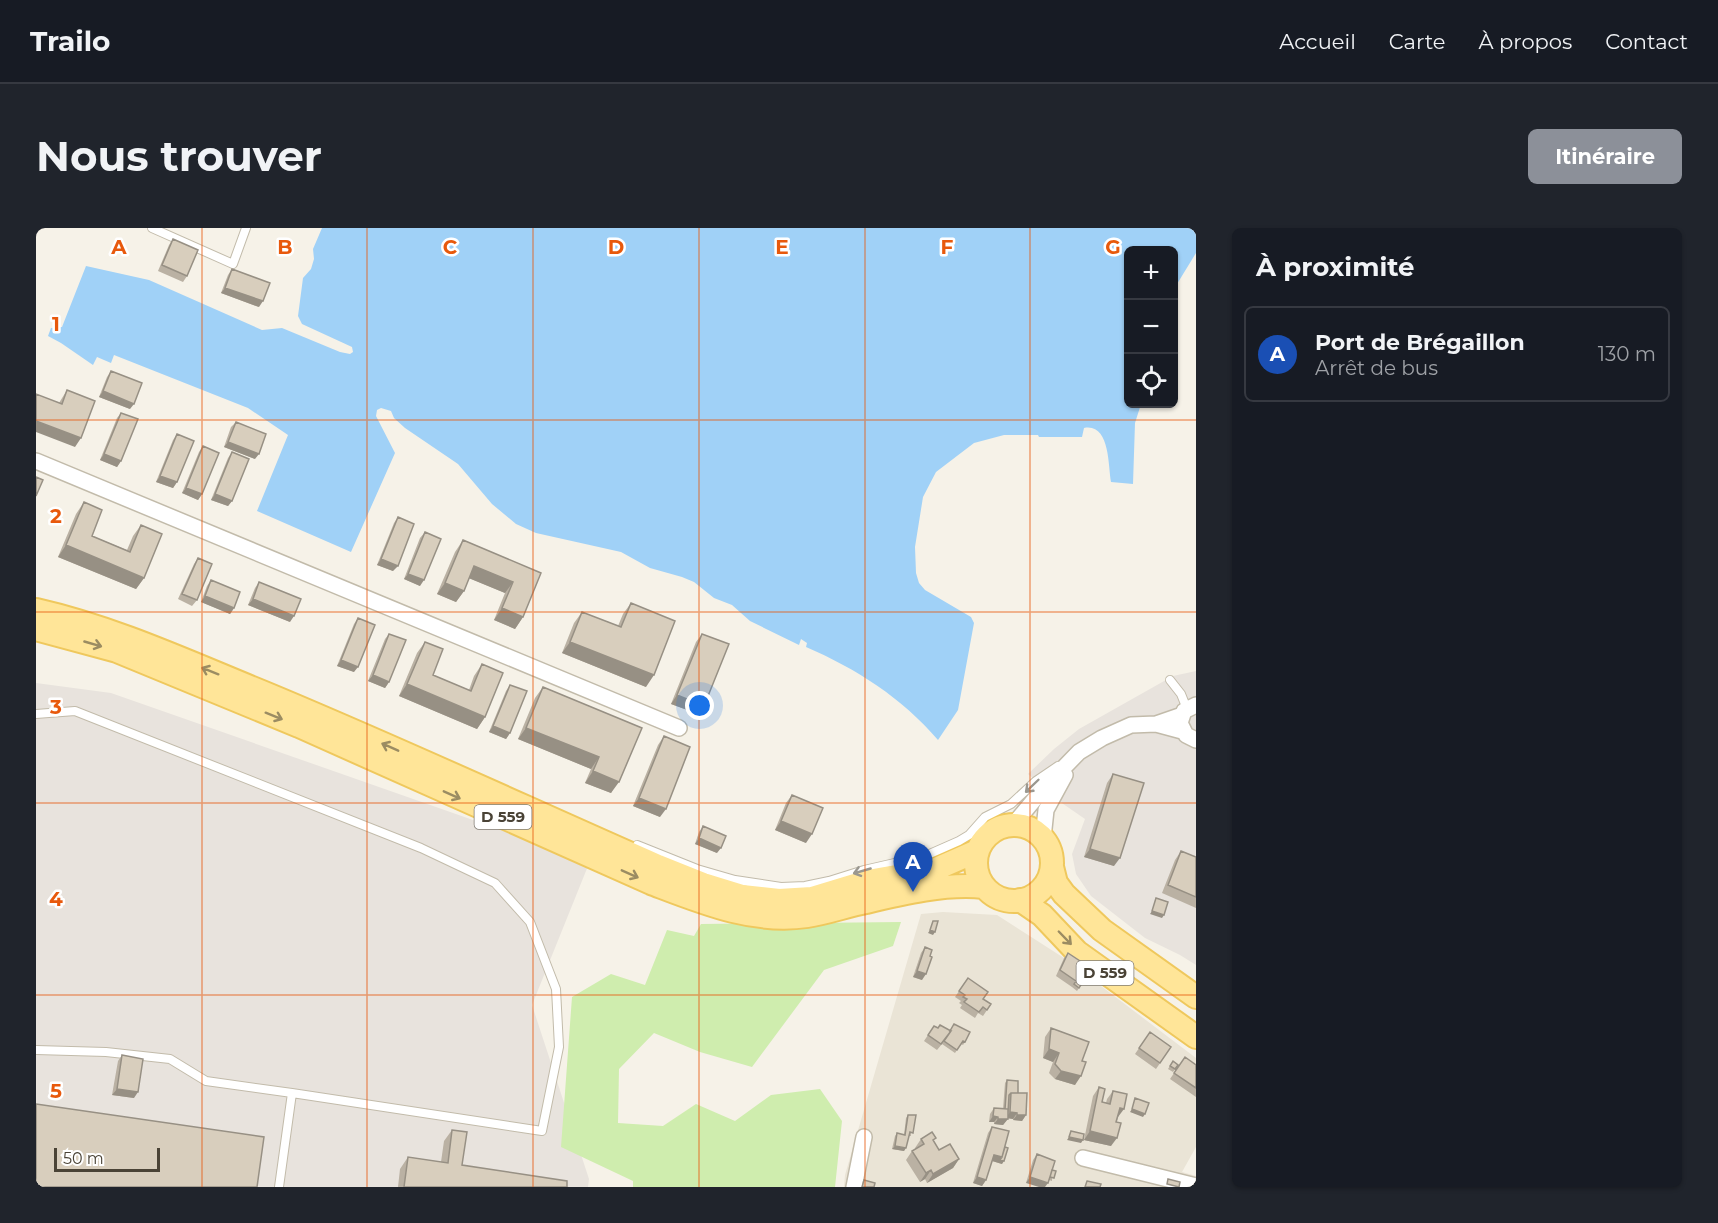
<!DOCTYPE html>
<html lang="fr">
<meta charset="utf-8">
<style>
:root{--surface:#171b24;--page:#20242c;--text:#f1f3f6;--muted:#9ea1a6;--line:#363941;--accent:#8c9099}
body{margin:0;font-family:Montserrat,sans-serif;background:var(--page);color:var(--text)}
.controls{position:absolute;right:18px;top:18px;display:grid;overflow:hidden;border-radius:9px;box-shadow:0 2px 4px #0004}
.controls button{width:54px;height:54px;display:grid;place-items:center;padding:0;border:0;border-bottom:2px solid var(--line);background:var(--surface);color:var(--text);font:30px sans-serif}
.scale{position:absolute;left:18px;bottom:15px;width:106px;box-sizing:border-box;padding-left:6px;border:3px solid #4a4336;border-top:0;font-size:16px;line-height:21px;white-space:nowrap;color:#4a4336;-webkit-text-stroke:4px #fff;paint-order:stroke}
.you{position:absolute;left:664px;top:478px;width:21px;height:21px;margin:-15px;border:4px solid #fff;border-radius:50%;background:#1a73e8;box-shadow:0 0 0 9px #1a73e833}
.badge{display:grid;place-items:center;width:39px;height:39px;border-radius:50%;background:var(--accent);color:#fff;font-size:20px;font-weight:700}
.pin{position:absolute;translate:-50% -50px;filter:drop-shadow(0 2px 3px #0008)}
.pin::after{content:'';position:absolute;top:32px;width:21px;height:18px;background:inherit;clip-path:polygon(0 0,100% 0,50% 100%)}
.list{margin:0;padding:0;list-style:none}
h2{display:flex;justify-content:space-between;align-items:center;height:78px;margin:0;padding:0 24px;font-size:26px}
h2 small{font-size:20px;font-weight:400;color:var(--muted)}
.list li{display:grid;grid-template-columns:39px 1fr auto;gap:18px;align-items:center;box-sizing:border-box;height:96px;margin:0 12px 12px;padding:0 12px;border:2px solid var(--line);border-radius:9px}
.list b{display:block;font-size:22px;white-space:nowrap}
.list p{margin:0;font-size:20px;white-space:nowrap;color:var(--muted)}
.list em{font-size:20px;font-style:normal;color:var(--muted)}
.icon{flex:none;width:33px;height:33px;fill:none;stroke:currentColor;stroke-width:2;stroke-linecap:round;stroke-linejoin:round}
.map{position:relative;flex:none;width:1160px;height:959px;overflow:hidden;border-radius:9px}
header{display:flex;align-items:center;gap:36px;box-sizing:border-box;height:84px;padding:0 30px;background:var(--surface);border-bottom:2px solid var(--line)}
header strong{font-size:28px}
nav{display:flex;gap:33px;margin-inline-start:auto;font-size:21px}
.intro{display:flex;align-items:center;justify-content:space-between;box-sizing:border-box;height:144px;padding:0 36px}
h1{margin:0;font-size:42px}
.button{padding:15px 27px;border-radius:9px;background:var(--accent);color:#fff;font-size:21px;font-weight:700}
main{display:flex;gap:36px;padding:0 36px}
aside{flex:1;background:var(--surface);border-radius:9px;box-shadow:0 2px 4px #0004}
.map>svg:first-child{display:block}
.residential{fill:#eae4d6}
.industrial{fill:#e8e3dd}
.green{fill:#cfedae}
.water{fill:#a0d1f7}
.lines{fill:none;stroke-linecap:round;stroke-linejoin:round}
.service-casing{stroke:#c2bbaa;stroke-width:10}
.minor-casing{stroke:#c2bbaa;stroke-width:18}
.primary-casing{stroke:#efc85d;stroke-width:26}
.service{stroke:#fff;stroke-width:8}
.minor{stroke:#fff;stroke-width:15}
.primary{stroke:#ffe598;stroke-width:22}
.wall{fill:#bab1a3}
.shaded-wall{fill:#979084}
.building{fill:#d8cebd;stroke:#979084;stroke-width:1.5}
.oneway{stroke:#9b8c62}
.oneway2{stroke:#9b9890}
.grid{fill:none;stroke:#e8590c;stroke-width:1.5;stroke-opacity:0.55}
.labels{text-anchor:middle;stroke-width:5;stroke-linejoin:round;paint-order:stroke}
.shield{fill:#fff;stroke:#807b72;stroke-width:1.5}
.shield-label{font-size:15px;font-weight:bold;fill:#4a4336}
.grid-label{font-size:20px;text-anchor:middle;font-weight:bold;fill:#e8590c;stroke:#fff;stroke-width:5;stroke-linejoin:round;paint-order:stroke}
</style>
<header>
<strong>Trailo</strong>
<nav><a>Accueil</a><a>Carte</a><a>À propos</a><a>Contact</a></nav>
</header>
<div class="intro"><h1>Nous trouver</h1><a class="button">Itinéraire</a></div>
<main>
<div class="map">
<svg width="1160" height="959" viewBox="0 0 1160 959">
<rect width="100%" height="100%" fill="#f6f2e8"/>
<path class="residential" d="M907 684 961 687 1028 730 1160 830V919L1146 944 1160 948V959H808L809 947 885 686Z"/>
<path class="industrial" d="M1160 443V737L1144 727 1109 710 1055 668 1040 646 1036 626 1049 591 1020 571 992 546 1018 521 1043 501 1137 448Z
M0 455 75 465 554 633 496 777 553 951 552 959H0Z"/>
<path class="green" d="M865 694 857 718 788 742 716 839 664 824 618 805 583 841 582 895 627 898 660 876 699 893 735 867 784 861 806 893 799 959H597V953L525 919 536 769 575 746 609 757 631 702 658 708 665 696Z"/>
<path class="water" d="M286 0H1160V25L1141 56 1138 69V22H1092V176H1105L1099 195 1097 256 1075 254C1072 237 1074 195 1048 200L1046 209H1003L1002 207H968L938 215 900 244 887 269 879 319 880 345 883 355 889 362 935 389 938 395 922 482 902 512C866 470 821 441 770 419L771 415 765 411 763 417 714 393 696 377 678 370 658 354 646 349 614 340 585 324 500 305 480 296 456 276 422 236 369 200 358 190 355 183 345 180 341 182 340 188 359 225 315 324 221 283 252 207 212 180 78 127 75 135 61 129 57 137 25 115 12 108 15 100 26 99 50 38 113 52 226 102 246 100 304 124 314 126 317 124 316 119 266 96 262 88 267 50 275 41 278 31 277 21Z"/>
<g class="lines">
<g class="service-casing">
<path id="service" d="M116 0 197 36 210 0
M1134 452 1145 466 1151 481
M0 486 39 483 385 620 459 655 494 694 520 761 523 819 506 903 256 865
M601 617 661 641 699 652 745 659 769 658 793 653 828 642 889 628 923 613 933 607 949 589 975 576 1000 553 1022 538
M0 822 70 824 134 831 170 853 256 865 243 959"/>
</g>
<g class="minor-casing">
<path id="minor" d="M0 233 643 500
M1160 477 1148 483 1144 495 1150 507 1160 512
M1146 487 1120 496 1146 503
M978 596 1008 560 1043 524 1066 510 1095 497 1120 496
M1007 610 1010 582 1029 547
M1047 930 1160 958
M818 959 828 909"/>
</g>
<g class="primary-casing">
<path id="primary" d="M0 382C79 400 152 434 226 464 359 519 490 580 622 638L667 656 706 668 743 672 776 670 832 653 900 641 941 623
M0 401 81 423 263 498 615 655C665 674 717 696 771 688 791 685 810 678 830 674 867 665 910 655 948 659
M940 635a38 38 0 1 1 76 0a38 38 0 1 1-76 0Z
M1016 639 1020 655 1028 666 1066 702 1160 769
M984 672 1006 687 1041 724 1160 809"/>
</g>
<use href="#service" class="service"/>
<use href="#minor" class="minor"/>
<use href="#primary" class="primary"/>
</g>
<path class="wall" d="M137 11 151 48 147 54 122 43 133 17Z
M196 41 223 79 185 65 192 47Z
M75 143 94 181 63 169 71 149Z
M31 162 39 219 23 175Z
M85 185V233L81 239 64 232 81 190Z
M200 194 219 231 188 219 195 199Z
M141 206V254L137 260 120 254 137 212Z
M167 218 166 266 162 272 146 265 163 224Z
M196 224V273L192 278 175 272 192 230Z
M48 274 56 308 91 322 97 308 105 297 108 350 100 361 22 329 40 286Z
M362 289 357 343 341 337 358 295Z
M389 304 384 358 368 351 384 310Z
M427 312 505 345 487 389 479 401 458 392 469 365 433 350 428 363 420 374 401 366 419 324Z
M162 330 161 372 156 378 142 371 158 336Z
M175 352 198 380 194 386 165 374 171 358Z
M223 354 254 394 212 377 219 360Z
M595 375 610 459 526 425 538 395 546 384 582 398 587 386Z
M322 390 318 444 301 438 318 396Z
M353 406V454L349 460 332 453 349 411Z
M666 406 662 486 635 476 660 414Z
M389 414 397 447 433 462 438 448 446 436 449 489 441 501 363 468 381 425Z
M474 457V505L470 511 453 504 470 463Z
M507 459 606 500 575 565 549 555 555 541 482 511 499 470Z
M628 508 624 589 597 578 622 517Z
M1077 546 1078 638 1048 629 1071 555Z
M756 567 770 615 739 602 750 575Z
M667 598 681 625 659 616 663 604Z
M1145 623 1160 629V680L1126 665 1139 632Z
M889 719 886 752 877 749 885 725Z
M1032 725 1056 741 1041 763 1036 759 1040 753 1036 759 1020 748 1028 730Z
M932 750 947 771 955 776 947 788 942 785 939 790 924 780 926 777 923 775 925 773 919 769Z
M898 798 914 803 929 814 927 817 925 816 919 825 906 816 901 822 888 813Z
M1015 800 1046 833 1039 857 1019 851 1013 845 1017 834 1007 830 1009 809Z
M1114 804 1135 819 1120 841 1099 826Z
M86 827 98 870 76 867 82 833Z
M1149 829 1160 837V869L1134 851Z
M1137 833 1142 837 1137 844 1132 841Z
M971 852 982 865 990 887 986 893 977 892V891L972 890 967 897 958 896V894H953L954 886 958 880 967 881 969 855Z
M1063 859 1066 874 1070 875 1071 871 1077 863 1082 889 1075 918 1048 912 1057 868Z
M872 887 875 908H873L868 923 856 921 859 908 861 905 868 907 870 890Z
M956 899 969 919 966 936 956 933 950 952 946 958 937 955 952 905Z
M416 902 426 937 533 959H362L364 941 372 929 405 934 408 913Z
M885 911 897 913 903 922 923 931 917 940 891 955 889 951 884 954 870 932 876 923 880 921 879 920Z
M1001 926 1016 942V953L1013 952 990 955 997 932Z"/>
<path class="shaded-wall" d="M189 60 227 73 223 79 185 65Z
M67 163 98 176 94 181 63 169Z
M0 193 45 210 39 219 0 204Z
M192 214 223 226 219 231 188 219Z
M68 226 85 233 81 239 64 232Z
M124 248 141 254 137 260 120 254Z
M150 260 166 266 162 272 146 265Z
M179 266 196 273 192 278 175 272Z
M30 317 108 350 100 361 22 329Z
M345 331 362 338 357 343 341 337Z
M438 338 477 354 469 365 430 349Z
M372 346 388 352 384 358 368 351Z
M409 355 428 363 420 374 401 366Z
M169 368 198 380 194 386 165 374Z
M217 371 258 388 254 394 212 377Z
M466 380 487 389 479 401 458 392Z
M534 414 618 447 610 459 526 425Z
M305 432 322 439 318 444 301 438Z
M337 447 353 454 349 460 332 453Z
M371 456 449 489 441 501 363 468Z
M641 467 668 478 662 486 635 476Z
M457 498 474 505 470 511 453 504Z
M490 500 563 529 555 541 482 511Z
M557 543 583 554 575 565 549 555Z
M603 570 630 581 624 589 597 578Z
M745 593 776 606 770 615 739 602Z
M663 610 685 620 681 625 659 616Z
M1054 621 1084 630 1078 638 1048 629Z
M1116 683 1128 687 1126 690 1114 686Z
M894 702 899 704 897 707 892 705Z
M881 743 890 746 886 752 877 749Z
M1013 821 1023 825 1017 834 1007 830Z
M1025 843 1045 848 1039 857 1019 851Z
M81 861 102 864 98 870 76 867Z
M1084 880 1088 881 1082 889 1078 888Z
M1096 881 1109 886 1107 889 1094 884Z
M974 884 981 885 977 891 970 890Z
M981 887H990L986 893 977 892Z
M957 888 962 889 958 894H953Z
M962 891H972L967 897 958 896Z
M1054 903 1081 910 1075 918 1048 912Z
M1033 909 1047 912 1045 915 1031 912Z
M859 918 870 920 868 923 856 921Z
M958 927 966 929 968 933 966 936 953 932Z
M923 931 917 940 891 955 897 946Z
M895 942 889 951 884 954 890 945Z
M941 949 950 952 946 958 937 955Z
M994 949 1012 955 1009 959H1003L990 955Z"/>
<path class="building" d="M137 11 162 22 151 48 126 37Z
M196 41 234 55 227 73 189 60Z
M75 143 106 155 98 176 67 163Z
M31 162 59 173 45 210 0 193V166L26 176Z
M85 185 102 191 85 233 68 226Z
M200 194 230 206 223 226 192 214Z
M141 206 158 213 141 254 124 248Z
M167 218 183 225 166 266 150 260Z
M196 224 213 231 196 273 179 266Z
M0 249 7 252 0 268Z
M48 274 66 282 56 308 94 324 105 297 126 306 108 350 30 317Z
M362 289 378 296 362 338 345 331Z
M389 304 405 311 388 352 372 346Z
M427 312 505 345 487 389 466 380 477 354 438 338 428 363 409 355Z
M162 330 176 336 161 372 146 366Z
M175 352 204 364 198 380 169 368Z
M223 354 265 371 258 388 217 371Z
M595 375 639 393 618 447 534 414 546 384 585 399Z
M322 390 339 397 322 439 305 432Z
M353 406 370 412 353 454 337 447Z
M666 406 693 416 668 478 641 467Z
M389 414 407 421 397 447 435 463 446 436 467 445 449 489 371 456Z
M474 457 491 463 474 505 457 498Z
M507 459 606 500 583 554 557 543 563 529 490 500Z
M628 508 654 519 630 581 603 570Z
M1077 546 1108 555 1084 630 1054 621Z
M756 567 787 580 776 606 745 593Z
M667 598 690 608 685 620 663 610Z
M1145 623 1160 629V669L1132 657Z
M1120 670 1132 674 1128 687 1116 683Z
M897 693H902L899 704 894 702Z
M889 719 896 722 894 728 896 729 890 746 881 743Z
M1032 725 1056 741 1052 746 1047 743 1040 753 1024 742Z
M1045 746 1050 749 1043 760 1038 756Z
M932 750 952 764 947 771 955 776 951 782 947 779 943 784 928 774 931 771 927 769 929 767 923 763Z
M918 796 934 804 929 814 927 813 921 822 908 813 915 803H914Z
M904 797 915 803 905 816 892 807 898 798 902 800Z
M1015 800 1053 814 1046 833 1050 834 1045 848 1025 843 1019 836 1023 825 1013 821Z
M1114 804 1135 819 1124 835 1103 820Z
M86 827 107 831 102 864 81 861Z
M1149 829 1160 837V860L1138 845Z
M1137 833 1142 837 1139 841 1134 838Z
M971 852 982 853V865H975L973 867 972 885V881H969Z
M1063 859 1069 861 1066 874 1074 876 1077 863 1091 866 1088 881 1084 880 1080 894 1085 895 1081 910 1054 903Z
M975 865H991L990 887H981V885L974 884Z
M1099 870 1113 875 1109 886 1096 881Z
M0 876 228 909 221 959H0Z
M958 880 972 881V891H962V889L957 888Z
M872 887H880L877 905 874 904 870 920 859 918 861 905 869 907Z
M956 899 973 903 966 929 958 927 950 952 941 949Z
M416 902 431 904 426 937 531 953V959H368L372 929 412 935Z
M1035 903 1048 906 1047 912 1033 909Z
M896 904 900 910 897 912 903 922 914 916 923 931 897 946 895 942 890 945 876 923 888 916 885 911Z
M969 919 972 920 968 933 964 932 966 929Z
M1001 926 1019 933 1012 955 994 949Z
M1016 942 1020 943 1018 950 1014 949Z
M1132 951 1144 954 1143 959 1131 956Z
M828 952 839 955 838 959H826Z
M1051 953 1065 956 1064 959H1049Z"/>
<defs><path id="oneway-shaft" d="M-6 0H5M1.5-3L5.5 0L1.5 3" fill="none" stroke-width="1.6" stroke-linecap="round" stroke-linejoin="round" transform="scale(1.5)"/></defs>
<g class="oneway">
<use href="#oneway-shaft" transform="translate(57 416) rotate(16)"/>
<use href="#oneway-shaft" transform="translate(174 443) rotate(-158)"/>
<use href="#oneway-shaft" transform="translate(238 488) rotate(22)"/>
<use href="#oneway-shaft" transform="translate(354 519) rotate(-156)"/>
<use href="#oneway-shaft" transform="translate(416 567) rotate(24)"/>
<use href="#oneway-shaft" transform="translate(594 646) rotate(24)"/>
<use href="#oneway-shaft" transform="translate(1029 710) rotate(46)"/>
</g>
<g class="oneway2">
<use href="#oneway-shaft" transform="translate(996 558) rotate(136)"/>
<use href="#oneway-shaft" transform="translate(826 643) rotate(164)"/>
</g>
<path class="grid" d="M166 0V959M331 0V959M497 0V959M663 0V959M829 0V959M994 0V959M0 192H1160M0 384H1160M0 575H1160M0 767H1160"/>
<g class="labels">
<g class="shield">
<rect x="438.5" y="577" width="57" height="24" rx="4.5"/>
<rect x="1040.5" y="733" width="57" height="24" rx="4.5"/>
</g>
<g class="shield-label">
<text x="467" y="594">D 559</text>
<text x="1069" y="750">D 559</text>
</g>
</g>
<g class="grid-label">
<text x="83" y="26">A</text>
<text x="249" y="26">B</text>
<text x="414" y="26">C</text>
<text x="580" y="26">D</text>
<text x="746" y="26">E</text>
<text x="911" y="26">F</text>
<text x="1077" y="26">G</text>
<text x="20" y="103">1</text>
<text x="20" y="295">2</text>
<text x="20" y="486">3</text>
<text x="20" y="678">4</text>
<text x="20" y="870">5</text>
</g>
</svg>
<div class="controls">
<button>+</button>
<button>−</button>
<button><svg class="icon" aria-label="locate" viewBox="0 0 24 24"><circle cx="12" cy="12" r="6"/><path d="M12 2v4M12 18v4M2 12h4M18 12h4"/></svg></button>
</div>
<div class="scale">50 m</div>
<div class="you"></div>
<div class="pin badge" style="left:877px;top:664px;background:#1a4fb4">A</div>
</div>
<aside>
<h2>À proximité<small></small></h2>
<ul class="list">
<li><span class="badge" style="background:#1a4fb4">A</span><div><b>Port de Brégaillon</b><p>Arrêt de bus</p></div><em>130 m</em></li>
</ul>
</aside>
</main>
